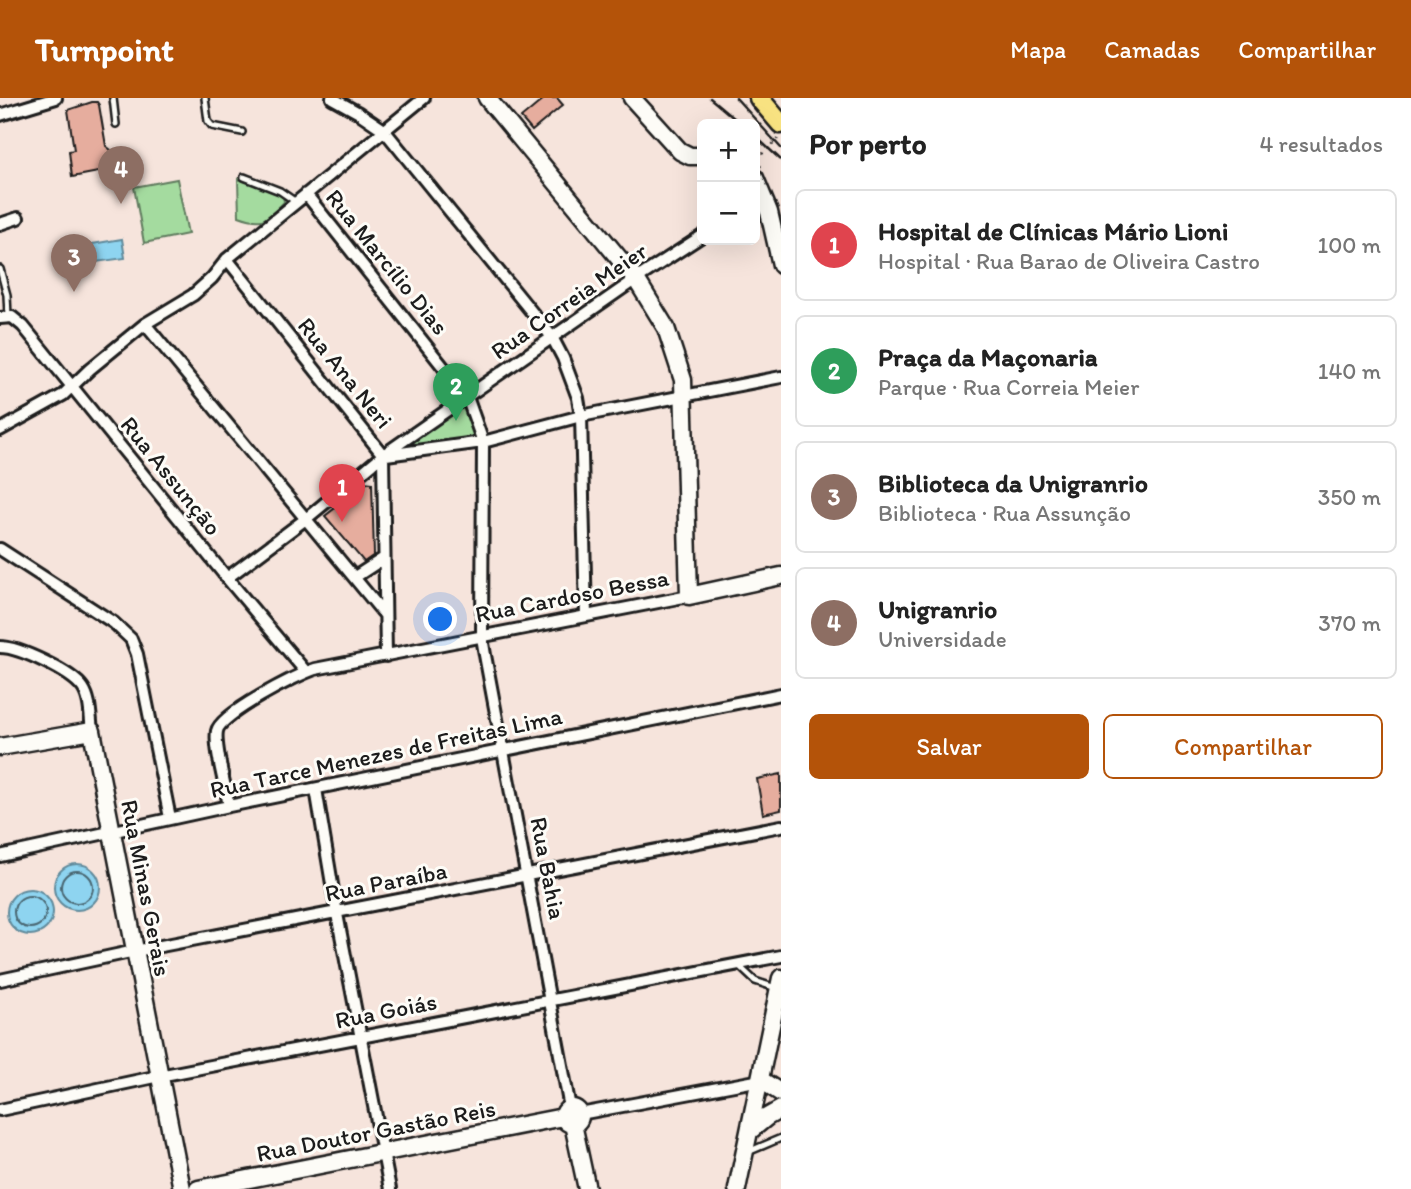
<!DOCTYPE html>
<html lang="pt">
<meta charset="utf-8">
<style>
:root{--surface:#fff;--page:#f2f2f2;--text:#222;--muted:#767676;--line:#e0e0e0;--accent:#b45309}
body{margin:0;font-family:Itim,sans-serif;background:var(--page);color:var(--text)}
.controls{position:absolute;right:21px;top:21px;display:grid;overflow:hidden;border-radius:10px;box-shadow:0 7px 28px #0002}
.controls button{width:63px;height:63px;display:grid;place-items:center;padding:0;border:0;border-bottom:2px solid var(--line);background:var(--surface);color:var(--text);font:35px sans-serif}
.you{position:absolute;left:441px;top:522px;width:24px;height:24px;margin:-18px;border:5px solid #fff;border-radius:50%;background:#1a73e8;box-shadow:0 0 0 10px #1a73e833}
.badge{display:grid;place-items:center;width:46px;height:46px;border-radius:50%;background:var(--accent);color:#fff;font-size:23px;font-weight:700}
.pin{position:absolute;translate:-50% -58px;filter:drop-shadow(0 2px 4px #0008)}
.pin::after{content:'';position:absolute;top:37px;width:24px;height:21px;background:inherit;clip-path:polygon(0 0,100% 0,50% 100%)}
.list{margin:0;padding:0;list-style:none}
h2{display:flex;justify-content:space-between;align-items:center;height:91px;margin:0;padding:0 28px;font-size:30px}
h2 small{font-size:23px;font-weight:400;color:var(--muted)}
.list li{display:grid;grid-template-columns:46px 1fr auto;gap:21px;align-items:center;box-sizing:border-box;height:112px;margin:0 14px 14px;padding:0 14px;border:2px solid var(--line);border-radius:10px}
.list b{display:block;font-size:26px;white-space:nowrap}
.list p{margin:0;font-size:23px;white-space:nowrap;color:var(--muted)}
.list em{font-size:23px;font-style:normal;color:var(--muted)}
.actions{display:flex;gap:14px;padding:21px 28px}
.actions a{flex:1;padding:16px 0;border:2px solid var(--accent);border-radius:10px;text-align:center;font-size:24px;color:var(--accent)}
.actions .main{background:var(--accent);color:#fff}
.map{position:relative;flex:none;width:781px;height:1091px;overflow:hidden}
header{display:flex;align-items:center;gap:42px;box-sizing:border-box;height:98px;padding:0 35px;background:var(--accent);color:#fff}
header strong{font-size:33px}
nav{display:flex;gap:38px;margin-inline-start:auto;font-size:24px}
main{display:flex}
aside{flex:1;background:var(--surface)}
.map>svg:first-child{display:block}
.green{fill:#a4db9f;stroke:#607c5e;stroke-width:2}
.water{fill:#8ed4f0;stroke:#608a9b;stroke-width:2}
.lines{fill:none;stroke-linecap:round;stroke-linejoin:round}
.shore{stroke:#4a6671;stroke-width:2}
.building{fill:#e6ad9e;stroke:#1c1c1c;stroke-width:2}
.lane-casing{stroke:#1c1c1c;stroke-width:10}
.street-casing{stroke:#1c1c1c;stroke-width:16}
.secondary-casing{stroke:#1c1c1c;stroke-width:21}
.primary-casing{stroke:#1c1c1c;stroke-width:23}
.path{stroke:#1c1c1c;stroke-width:2;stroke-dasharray:2 5;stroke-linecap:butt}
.lane{stroke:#fdfcf7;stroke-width:5}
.street{stroke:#fdfcf7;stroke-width:10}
.secondary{stroke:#fdfcf7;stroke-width:16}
.primary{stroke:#f8e281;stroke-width:18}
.rail{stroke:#1c1c1c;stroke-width:2.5}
.path-bridge{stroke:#1c1c1c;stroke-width:2;stroke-dasharray:2 5;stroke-linecap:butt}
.labels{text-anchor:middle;stroke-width:6;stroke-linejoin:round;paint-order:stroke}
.street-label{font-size:24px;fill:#1c1c1c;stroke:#fdfcf7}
</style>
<header>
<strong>Turnpoint</strong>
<nav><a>Mapa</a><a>Camadas</a><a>Compartilhar</a></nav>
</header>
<main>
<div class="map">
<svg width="781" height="1091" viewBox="0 0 781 1091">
<rect width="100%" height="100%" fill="#f6e4dc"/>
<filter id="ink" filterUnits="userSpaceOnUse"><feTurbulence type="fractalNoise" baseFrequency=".0143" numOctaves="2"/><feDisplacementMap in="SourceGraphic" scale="14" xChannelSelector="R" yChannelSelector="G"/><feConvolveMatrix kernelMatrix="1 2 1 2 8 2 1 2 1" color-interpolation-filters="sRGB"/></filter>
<g filter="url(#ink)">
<path class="green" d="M177 81 188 136 144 145 134 89Z
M238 81 283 97 284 104C266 122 264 127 239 118Z
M466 302 480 343 386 360Z"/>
<path class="water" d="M122 141 125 160 89 165 86 147Z
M54 789a23 23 0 1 1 46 0a23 23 0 1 1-46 0Z
M7 814a23 23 0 1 1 46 0a23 23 0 1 1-46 0Z"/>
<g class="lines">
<path class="shore" d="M61 789a16 16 0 1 1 32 0a16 16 0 1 1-32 0Z
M14 814a16 16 0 1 1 32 0a16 16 0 1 1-32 0Z"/>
</g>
<path class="building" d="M545 0H557L563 7 532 33 521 20Z
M92 4H97L99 7 106 48 111 52 114 71 72 79 69 53 74 52 68 12Z
M363 384 372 385 374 457 364 464 325 418 339 407 340 408 348 403Z
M781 676V712L763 716 757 681Z"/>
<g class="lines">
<g class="lane-casing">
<path id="lane" d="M113 0 116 26
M205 0 208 23 212 28 242 34
M244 79 280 93 296 104
M0 171 7 197 8 218
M738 867 755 883 776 890
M748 1054 781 1040"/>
</g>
<g class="street-casing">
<path id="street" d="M332 0 359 15 384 32 552 239 563 260 578 300 581 318 586 518
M0 17 56 0
M306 96 467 299 483 344 482 539 485 557 570 1010
M0 126 18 120
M227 161 383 357 386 558
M0 220 12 219 23 228 227 480 306 574
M145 226 385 517
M0 332 63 297 90 271 145 226 193 197 212 180 227 161 424 0
M386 357 483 344 581 318 781 279
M0 451 114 525 131 541 137 556 170 720
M355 479 384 460
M227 480 307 420 383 357 636 181 702 138
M0 549C19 549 72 574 83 590 91 602 90 619 92 633
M316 691 337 816 390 1091
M229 708C226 690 214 649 217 633 220 616 297 577 315 571L689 498
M0 758 229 708 781 596
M0 882 135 853 781 728
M0 1012 159 978 781 858
M580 1016 761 982"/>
</g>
<g class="secondary-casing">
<path id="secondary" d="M487 0 636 181 666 230 683 282 689 498 781 478
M632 0 680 53 690 58H702
M755 80 769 114 781 167
M0 649 92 633 182 1091
M761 982 781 995
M564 1018a8 8 0 1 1 16 0a8 8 0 1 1-16 0Z
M573 1026 587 1091
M751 1032 767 1019 781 1011
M198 1091 563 1019
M737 1091 781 880"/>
</g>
<g class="primary-casing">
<path id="primary" d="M759 0 781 26"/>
</g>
<path class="path" d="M757 61 761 69"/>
<use href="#lane" class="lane"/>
<use href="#street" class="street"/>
<use href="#secondary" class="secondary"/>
<use href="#primary" class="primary"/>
<path class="rail" d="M710 0 741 26
M736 0 781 50
M755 38 781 62"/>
<path class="path-bridge" d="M757 61 778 41"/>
</g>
</g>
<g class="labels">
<g class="street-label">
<text transform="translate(387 164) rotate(51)" y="8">Rua Marcílio Dias</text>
<text transform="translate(569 203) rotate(-35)" y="8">Rua Correia Meier</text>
<text transform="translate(345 275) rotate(51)" y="8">Rua Ana Neri</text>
<text transform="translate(171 378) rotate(51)" y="8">Rua Assunção</text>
<text transform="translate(572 498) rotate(-11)" y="8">Rua Cardoso Bessa</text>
<text transform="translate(386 655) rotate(-12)" y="8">Rua Tarce Menezes de Freitas Lima</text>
<text transform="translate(548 770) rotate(79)" y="8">Rua Bahia</text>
<text transform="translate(386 784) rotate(-11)" y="8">Rua Paraíba</text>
<text transform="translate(146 790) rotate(79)" y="8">Rua Minas Gerais</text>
<text transform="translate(386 913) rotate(-11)" y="8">Rua Goiás</text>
<text transform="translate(376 1033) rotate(-11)" y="8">Rua Doutor Gastão Reis</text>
</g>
</g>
</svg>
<div class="controls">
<button>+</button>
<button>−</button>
</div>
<div class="you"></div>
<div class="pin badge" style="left:342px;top:424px;background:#e0444e">1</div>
<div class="pin badge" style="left:456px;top:323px;background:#2e9e5b">2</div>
<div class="pin badge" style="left:74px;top:194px;background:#8d6e63">3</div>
<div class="pin badge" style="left:121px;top:106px;background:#8d6e63">4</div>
</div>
<aside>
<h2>Por perto<small>4 resultados</small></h2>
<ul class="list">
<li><span class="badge" style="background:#e0444e">1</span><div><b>Hospital de Clínicas Mário Lioni</b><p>Hospital · Rua Barao de Oliveira Castro</p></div><em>100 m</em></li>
<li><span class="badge" style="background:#2e9e5b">2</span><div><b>Praça da Maçonaria</b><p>Parque · Rua Correia Meier</p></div><em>140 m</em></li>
<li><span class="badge" style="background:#8d6e63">3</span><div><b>Biblioteca da Unigranrio</b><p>Biblioteca · Rua Assunção</p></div><em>350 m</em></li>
<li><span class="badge" style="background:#8d6e63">4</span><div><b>Unigranrio</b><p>Universidade</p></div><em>370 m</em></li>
</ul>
<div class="actions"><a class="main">Salvar</a><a>Compartilhar</a></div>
</aside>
</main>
